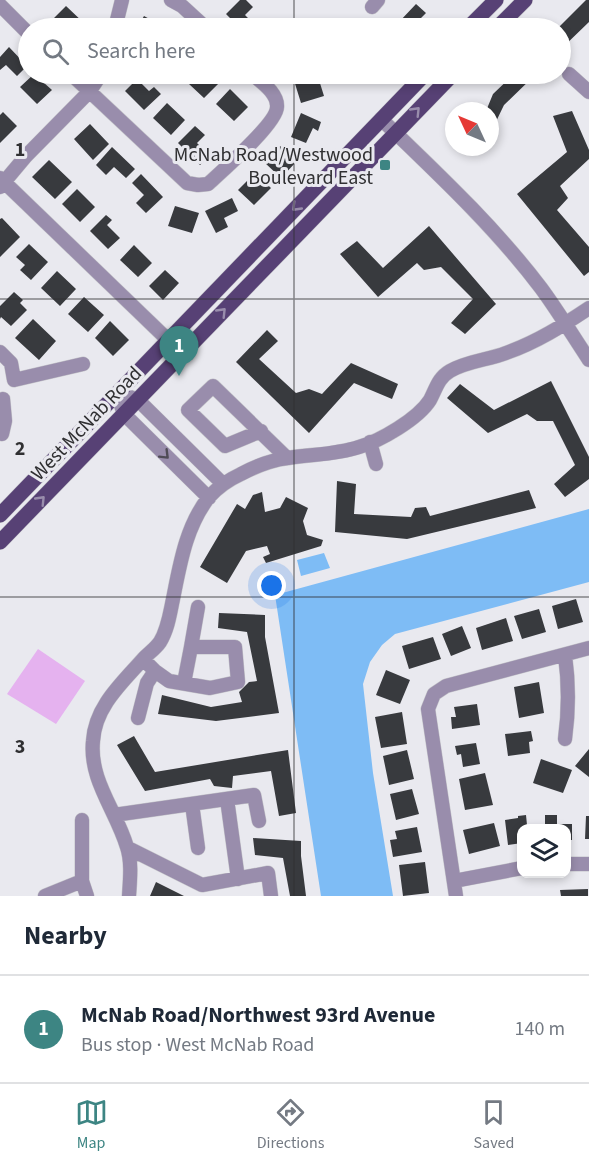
<!DOCTYPE html>
<meta charset="utf-8">
<style>
:root{--surface:#fff;--page:#f6f6f7;--text:#1f2937;--muted:#747a83;--line:#e0e1e3;--accent:#3d8583}
body{margin:0;font-family:"Source Sans 3",sans-serif;background:var(--page);color:var(--text)}
.controls{position:absolute;right:18px;bottom:18px;display:grid;overflow:hidden;border-radius:12px;box-shadow:0 3px 9px #0003}
.controls button{width:54px;height:54px;display:grid;place-items:center;padding:0;border:0;border-bottom:2px solid var(--line);background:var(--surface);color:var(--text);font:30px sans-serif}
.compass{position:absolute;left:445px;top:102px;width:54px;height:54px;border-radius:50%;background:var(--surface);box-shadow:0 3px 9px #0003;rotate:314deg}
.you{position:absolute;left:272px;top:586px;width:21px;height:21px;margin:-15px;border:4px solid #fff;border-radius:50%;background:#1a73e8;box-shadow:0 0 0 9px #1a73e833}
.badge{display:grid;place-items:center;width:39px;height:39px;border-radius:50%;background:var(--accent);color:#fff;font-size:20px;font-weight:700}
.pin{position:absolute;translate:-50% -50px;filter:drop-shadow(0 2px 3px #0008)}
.pin::after{content:'';position:absolute;top:32px;width:21px;height:18px;background:inherit;clip-path:polygon(0 0,100% 0,50% 100%)}
.list{margin:0;padding:0;list-style:none}
h2{display:flex;justify-content:space-between;align-items:center;height:78px;margin:0;padding:0 24px;font-size:26px}
h2 small{font-size:20px;font-weight:400;color:var(--muted)}
.list li{display:grid;grid-template-columns:39px 1fr auto;gap:18px;align-items:center;box-sizing:border-box;height:108px;padding:0 24px;border-top:2px solid var(--line)}
.list b{display:block;font-size:22px;white-space:nowrap}
.list p{margin:0;font-size:20px;white-space:nowrap;color:var(--muted)}
.list em{font-size:20px;font-style:normal;color:var(--muted)}
.icon{flex:none;width:33px;height:33px;fill:none;stroke:currentColor;stroke-width:2;stroke-linecap:round;stroke-linejoin:round}
.map{position:relative;flex:none;width:589px;height:896px;overflow:hidden}
.search{position:absolute;background:var(--surface);box-shadow:0 3px 9px #0003;left:18px;right:18px;top:18px;height:66px;display:flex;align-items:center;gap:15px;box-sizing:border-box;padding:0 21px;border-radius:33px;color:var(--muted);font-size:22px}
.sheet{height:186px;background:var(--surface)}
nav{display:flex;justify-content:space-around;align-items:center;box-sizing:border-box;height:84px;border-top:2px solid var(--line);background:var(--surface);font-size:16px;color:var(--muted)}
nav a{display:grid;justify-items:center;gap:3px}
nav .on{color:var(--accent)}
.map>svg:first-child{display:block}
.green{fill:#e5b2ef}
.water{fill:#7ebcf5}
.building{fill:#383a3e}
.lines{fill:none;stroke-linecap:round;stroke-linejoin:round}
.minor-casing{stroke:#c4c4c9;stroke-width:15}
.major-casing{stroke:#c4c4c9;stroke-width:16}
.minor{stroke:#998dac;stroke-width:14}
.major{stroke:#574175;stroke-width:15}
.oneway{stroke:#998dac}
.oneway2{stroke:#504c57}
.grid{fill:none;stroke:#303032;stroke-width:1.5;stroke-opacity:0.55}
.poi-dot{fill:#3d8583;stroke:#e9e9ef;stroke-width:2}
.labels{text-anchor:middle;stroke-width:6;stroke-linejoin:round;paint-order:stroke}
.poi-label{font-size:20px;fill:#303032;stroke:#e9e9ef;text-anchor:end}
.street-label{font-size:20px;fill:#303032;stroke:#e9e9ef}
.grid-label{font-size:20px;text-anchor:middle;font-weight:bold;fill:#303032;stroke:#e9e9ef;stroke-width:6;stroke-linejoin:round;paint-order:stroke}
</style>
<div class="map">
<svg width="589" height="896" viewBox="0 0 589 896">
<rect width="100%" height="100%" fill="#e9e9ef"/>
<path class="green" d="M38 649 85 681 56 724 7 694Z"/>
<path class="water" d="M589 509V582L395 634 382 645 370 662 363 684 373 773 393 896H321L275 595Z
M324 553 330 568 301 576 297 560Z"/>
<path class="building" d="M240 0H246L253 7 245 15 257 27 256 28H240L226 14Z
M586 0H589V22L560 50V28H558Z
M416 4 426 13 414 25 418 28H405L399 22Z
M66 6 85 24 80 28H59L51 21Z
M144 16 166 28H137Z
M9 47 27 66 17 76 6 65 0 70V57Z
M34 74 52 90 37 104 20 87Z
M200 74H210L219 83 204 98 189 84Z
M292 74H305L309 83 319 80 324 96 301 103Z
M514 74H536L504 105 490 134V111H486L493 94Z
M137 79 149 91 154 87 161 94 144 110 125 91Z
M230 89 248 107 234 121 216 104Z
M167 103 185 120 171 135 153 118Z
M572 111 589 150V159L560 186 568 198 557 210 589 247V272L584 276 517 194 567 152 553 116Z
M3 112 17 126 0 143V115Z
M301 113 321 122 318 131 313 128 306 143 291 137Z
M90 124 109 144 93 160 74 139Z
M195 126 205 135 197 143 210 156 200 165 178 143Z
M280 146 297 161 281 178 264 162Z
M112 147 135 169 126 178 114 167 106 175 96 165Z
M49 160 72 182 55 199 32 177Z
M255 173 271 188 254 205 238 190Z
M141 174 163 197 146 213 136 203 144 195 132 183Z
M77 189 95 207 80 222 62 204Z
M232 198 238 211 224 218 228 227 216 233 205 211Z
M175 206 199 213 192 233 168 226Z
M106 215 112 220 107 225 120 238 108 249 90 231Z
M2 218 20 237 0 257V219Z
M429 226 496 304 465 334 451 323 473 299 441 267 424 270 417 263 378 297 340 254 357 241 383 268Z
M29 244 48 262 31 280 20 270 25 265 16 257Z
M134 245 152 263 138 277 120 260Z
M165 270 179 283 163 300 149 286Z
M57 271 76 289 60 306 41 288Z
M14 292 23 300 20 303 27 310 11 326 1 317 0 319V306Z
M84 297 104 315 88 332 68 314Z
M33 319 56 341 39 360 15 338Z
M110 321 129 340 113 356 95 338Z
M267 330 278 341 259 359 296 393 309 389 322 394 351 363 398 384 392 399 354 383 309 433 236 362Z
M551 381 589 457V479L565 497 554 484 575 465 553 421H537L527 414 488 433 447 398 460 384 494 410Z
M337 481 356 484 354 514 411 517 415 508 426 507 430 516 529 490 536 508 407 539 335 532Z
M262 492 265 512 280 508 286 497 308 508 303 521 307 535 323 540 321 546 266 563 263 557 270 554 267 546 246 551 227 583 200 567 237 504 245 509 253 495Z
M576 599 583 622 558 629 552 606Z
M539 609 546 632 522 639 514 616Z
M219 613 265 615V637L279 713 216 721 158 714 162 695 211 707 242 702 239 692 249 682 257 681 247 632 218 628Z
M506 618 513 641 482 650 476 628Z
M462 626 471 648 451 656 442 634Z
M433 637 441 659 409 669 402 646Z
M386 670 410 680 400 704 376 695Z
M539 682 544 713 519 718 514 687Z
M477 704 480 725 452 729 451 717H456L454 707Z
M402 712 407 744 381 748 375 717Z
M531 731 533 741 529 742 530 753 508 756 505 734Z
M134 736 155 772 288 750 296 813 279 816 271 771 233 776 232 788 214 786 210 779 145 791 117 745Z
M476 743 480 764 463 767 461 754 457 755 455 746Z
M589 749V777L575 766Z
M407 750 414 779 389 785 383 756Z
M541 759 572 770 563 793 533 783Z
M485 773 493 805 465 810 459 779Z
M412 789 419 814 396 820 390 794Z
M526 815 527 825 532 824 533 828H522V843L508 845 505 820 518 818V816Z
M545 815H557V824H572V840H566V828H545Z
M586 816H589V839H585Z
M494 823 500 846 469 854 463 830Z
M417 827 422 852 393 857 390 840 397 839 395 831Z
M253 838 301 841V856L306 896H290L283 858 255 855Z
M425 862 429 893 403 896 399 865Z
M156 882 184 896H150Z
M588 889V896H561L560 890Z"/>
<g class="lines">
<g class="minor-casing">
<path id="minor" d="M171 0 182 6 206 28
M0 5 28 33
M372 7 378 0
M115 28 122 0
M71 74 187 183 198 185 208 184C222 171 277 123 277 107 278 93 261 82 252 74
M569 74 589 92
M381 119C437 173 494 226 541 288 558 311 573 336 589 360
M0 178 168 340
M0 187 26 156 89 92 101 74
M0 352 11 363 14 380
M14 380 83 364
M117 394 124 414 209 498
M130 397 138 400 222 483
M261 431 225 446 188 410 213 386 287 458
M2 434 5 421 3 399
M370 442 376 464
M155 671 169 681 210 688 238 682 235 647H191L198 607
M184 683 191 647
M138 718 147 683 155 671 149 665
M565 739C569 710 569 684 565 655
M227 799 238 879
M192 804 198 848
M114 815 254 795 259 821
M128 848 202 885 268 873 271 896
M566 864H589
M82 881 87 896
M454 881 522 868
M45 896 82 881V820
M129 896C130 880 132 862 127 847 116 810 89 780 93 741 95 706 123 682 144 658 149 653 156 648 160 642 168 629 170 613 173 599 180 564 186 526 209 497 219 486 228 480 241 474 256 466 271 460 288 458 312 454 335 455 359 447 380 441 418 419 430 400 436 389 438 378 450 371 467 361 488 360 506 353 537 342 562 326 589 308
M456 896 428 709 434 694 446 686 589 648"/>
</g>
<g class="major-casing">
<path id="major" d="M468 28 496 0
M497 28 525 0
M0 515 425 74
M0 542 453 74"/>
</g>
<use href="#minor" class="minor"/>
<use href="#major" class="major"/>
</g>
<defs><path id="oneway-chevron" d="M-2-3.5L2.5 0L-2 3.5" fill="none" stroke-width="1.6" stroke-linecap="round" stroke-linejoin="round" transform="scale(1.5)"/></defs>
<g class="oneway">
<use href="#oneway-chevron" transform="translate(416 111) rotate(-46)"/>
<use href="#oneway-chevron" transform="translate(296 207) rotate(134)"/>
<use href="#oneway-chevron" transform="translate(222 312) rotate(-46)"/>
<use href="#oneway-chevron" transform="translate(41 500) rotate(-46)"/>
</g>
<use class="oneway2" href="#oneway-chevron" transform="translate(165 455) rotate(45)"/>
<path class="grid" d="M294 0V28M294 74V896M0 299H589M0 597H589"/>
<rect class="poi-dot" x="379" y="159" width="12" height="12" rx="3"/>
<g class="labels">
<g class="poi-label">
<text x="373" y="161">McNab Road/Westwood<tspan x="373" dy="23">Boulevard East</tspan></text>
</g>
<g class="street-label">
<text transform="translate(86 423) rotate(-46)" y="7">West McNab Road</text>
</g>
</g>
<g class="grid-label">
<text x="20" y="156">1</text>
<text x="20" y="455">2</text>
<text x="20" y="753">3</text>
</g>
</svg>
<div class="controls">
<button><svg class="icon" aria-label="layers" viewBox="0 0 24 24"><path d="M12 4l9 5-9 5-9-5zM3 14l9 5 9-5"/></svg></button>
</div>
<svg class="compass" viewBox="-18 -18 36 36"><path d="M0-13l5 13h-10z" fill="#e53935"/><path d="M0 13l5-13h-10z" fill="#747a83"/></svg>
<div class="you"></div>
<div class="pin badge" style="left:179px;top:376px">1</div>
<div class="search"><svg class="icon" aria-label="search" viewBox="0 0 24 24"><circle cx="10" cy="10" r="6"/><path d="M15 15l6 6"/></svg>Search here</div>
</div>
<section class="sheet">
<h2>Nearby<small></small></h2>
<ul class="list">
<li><span class="badge">1</span><div><b>McNab Road/Northwest 93rd Avenue</b><p>Bus stop · West McNab Road</p></div><em>140 m</em></li>
</ul>
</section>
<nav>
<a class="on"><svg class="icon" aria-label="map" viewBox="0 0 24 24"><path d="M3 6l6-2 6 2 6-2v14l-6 2-6-2-6 2zM9 4v14M15 6v14"/></svg>Map</a>
<a><svg class="icon" aria-label="directions" viewBox="0 0 24 24"><path d="M12 3l9 9-9 9-9-9zM9 14v-3h6M13 9l2 2-2 2"/></svg>Directions</a>
<a><svg class="icon" aria-label="saved" viewBox="0 0 24 24"><path d="M7 4h10v16l-5-4-5 4z"/></svg>Saved</a>
</nav>
